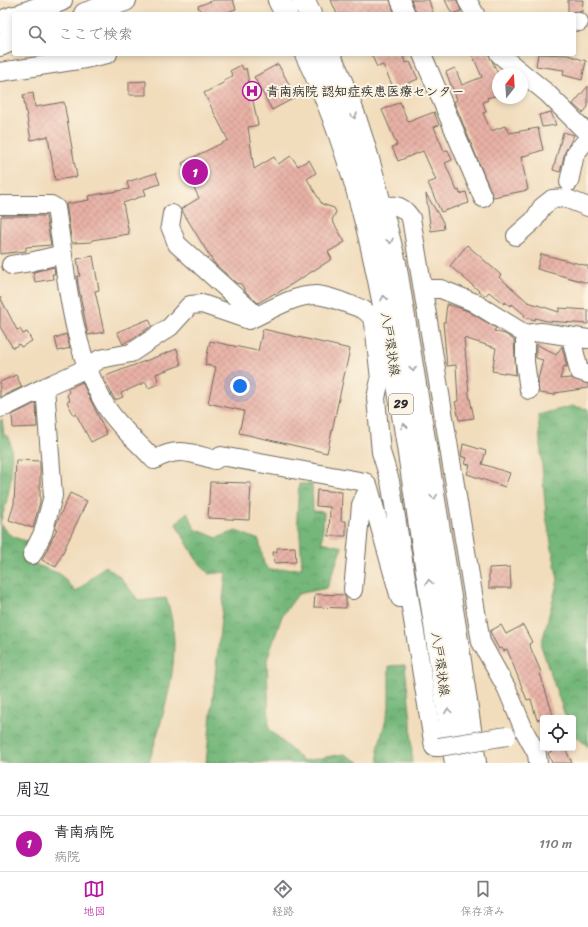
<!DOCTYPE html>
<html lang="ja">
<meta charset="utf-8">
<style>
:root{--surface:#fff;--page:#f7f7f7;--text:#2b2b33;--muted:#7c7c81;--line:#e1e1e2;--accent:#b5179e}
body{margin:0;font-family:Sriracha,"Klee One",sans-serif;background:var(--page);color:var(--text)}
.controls{position:absolute;right:12px;bottom:12px;display:grid;overflow:hidden;border-radius:4px;box-shadow:0 2px 6px #0003}
.controls button{width:36px;height:36px;display:grid;place-items:center;padding:0;border:0;border-bottom:1px solid var(--line);background:var(--surface);color:var(--text);font:20px sans-serif}
.compass{position:absolute;left:492px;top:68px;width:36px;height:36px;border-radius:50%;background:var(--surface);box-shadow:0 2px 6px #0003;rotate:17deg}
.you{position:absolute;left:240px;top:386px;width:14px;height:14px;margin:-10px;border:3px solid #fff;border-radius:50%;background:#1a73e8;box-shadow:0 0 0 6px #1a73e833}
.badge{display:grid;place-items:center;width:26px;height:26px;border-radius:50%;background:var(--accent);color:#fff;font-size:13px;font-weight:700}
.pin{position:absolute;translate:-50% -50%;border:2px solid #fff;box-shadow:0 1px 4px #0006}
.list{margin:0;padding:0;list-style:none}
h2{display:flex;justify-content:space-between;align-items:center;height:52px;margin:0;padding:0 16px;font-size:17px}
h2 small{font-size:13px;font-weight:400;color:var(--muted)}
.list li{display:grid;grid-template-columns:26px 1fr auto;gap:12px;align-items:center;box-sizing:border-box;height:56px;padding:0 16px;border-top:1px solid var(--line)}
.list b{display:block;font-size:15px;white-space:nowrap}
.list p{margin:0;font-size:13px;white-space:nowrap;color:var(--muted)}
.list em{font-size:13px;font-style:normal;color:var(--muted)}
.icon{flex:none;width:22px;height:22px;fill:none;stroke:currentColor;stroke-width:2;stroke-linecap:round;stroke-linejoin:round}
.map{position:relative;flex:none;width:588px;height:763px;overflow:hidden}
.search{position:absolute;background:var(--surface);box-shadow:0 2px 6px #0003;left:12px;right:12px;top:12px;height:44px;display:flex;align-items:center;gap:10px;box-sizing:border-box;padding:0 14px;border-radius:4px;color:var(--muted);font-size:15px}
.sheet{height:108px;background:var(--surface)}
nav{display:flex;justify-content:space-around;align-items:center;box-sizing:border-box;height:56px;border-top:1px solid var(--line);background:var(--surface);font-size:11px;color:var(--muted)}
nav a{display:grid;justify-items:center;gap:2px}
nav .on{color:var(--accent)}
.map>svg:first-child{display:block}
.forest{fill:url(#forest-crowns);stroke:#507152}
.building{fill:url(#building-cross-hatch)}
.lines{fill:none;stroke-linecap:round;stroke-linejoin:round}
.minor-casing{stroke:#70695d;stroke-width:20}
.major-casing{stroke:#70695d;stroke-width:24}
.highway-casing{stroke:#70695d;stroke-width:24}
.minor{stroke:#fff;stroke-width:18}
.major{stroke:#fff;stroke-width:22}
.highway{stroke:#fff;stroke-width:22}
.minor-bridge-casing{stroke:#70695d;stroke-width:20;stroke-linecap:butt}
.minor-bridge{stroke:#fff;stroke-width:18}
.oneway{stroke:#a0a0a0}
.labels{text-anchor:middle;stroke-width:4;stroke-linejoin:round;paint-order:stroke}
.shield{fill:#fcf5e5;stroke:#6a6863;stroke-width:1}
.shield-label{font-size:12px;font-weight:bold;fill:#2b2b2b}
.poi-label{font-size:13px;font-weight:bold;fill:#2b2b2b;stroke:#fcf5e5;text-anchor:start}
.street-label{font-size:13px;fill:#2b2b2b;stroke:#fcf5e5}
</style>
<div class="map">
<svg width="588" height="763" viewBox="0 0 588 763">
<defs>
<pattern id="forest-crowns" width="20" height="18" patternUnits="userSpaceOnUse"><rect width="20" height="18" fill="#74b77a"/><path d="M2 6a3 3 0 1 1 6 0M12 15a3 3 0 1 1 6 0" fill="none" stroke="#5f9564"/></pattern>
<pattern id="building-cross-hatch" width="8" height="8" patternUnits="userSpaceOnUse"><rect width="8" height="8" fill="#e8b1a6"/><path d="M0 0l8 8M0 8l8-8" fill="none" stroke="#c7988f"/></pattern>
</defs>
<rect width="100%" height="100%" fill="#fcf5e5"/>
<filter id="ink" filterUnits="userSpaceOnUse"><feTurbulence type="fractalNoise" baseFrequency=".025" numOctaves="2"/><feDisplacementMap in="SourceGraphic" scale="8" xChannelSelector="R" yChannelSelector="G"/><feConvolveMatrix kernelMatrix="1 2 1 2 8 2 1 2 1" color-interpolation-filters="sRGB"/></filter>
<filter id="wash" filterUnits="userSpaceOnUse"><feTurbulence type="fractalNoise" baseFrequency=".012" numOctaves="4" result="noise"/><feDisplacementMap in="SourceGraphic" scale="16" xChannelSelector="R" yChannelSelector="G"/><feGaussianBlur stdDeviation="0.9" result="paint"/><feColorMatrix in="noise" values="0 0 0 0 0 0 0 0 0 0 0 0 0 0 0 0 0 1.4 0 .05"/><feComposite in="paint" operator="in"/></filter>
<g filter="url(#wash)">
<rect width="100%" height="100%" fill="#f1dcbb"/>
<path class="forest" d="M572 406 588 409V747L573 733V718H566L541 646 558 580 546 516 538 415Z
M0 420H2L4 435 9 437C16 465 9 497 0 523Z
M299 484H312L313 511 324 512 322 542 342 547 327 588 298 594 282 616 267 660 269 729 303 761 344 754 361 763H206L226 572 209 574 196 559 176 524 187 512 195 529 217 538 236 531 259 540 264 564 270 570 302 568 300 533 297 518Z
M0 523C7 535 15 539 28 541L31 563 60 574 76 592 105 566 120 577 139 601 166 598C186 654 164 709 149 763H0Z
M405 665 411 721 412 763H379L378 748 389 708V666Z"/>
<g id="blocks">
<path class="building" d="M214 0H233L236 9 222 14H201L198 6Z
M331 0H390L394 12 390 14H337Z
M411 0H429L433 14H416Z
M445 0H457L461 11 452 14Z
M568 0H583L582 12 576 11 568 13Z
M371 54H408L403 57 406 63 410 62 418 79 394 89 383 65 377 67Z
M472 54H489L498 74V95L487 98 488 100 483 102 486 112 483 113 491 131 505 126 506 129 508 128 509 133 538 128 543 150 521 157 528 190 493 197 454 102 457 100 446 72 455 68 462 85 482 77Z
M538 54 568 55 586 61 582 80 563 75 564 70 536 66Z
M278 64 296 97 272 110 254 77Z
M241 65 244 70 246 68 258 125 248 127 254 169 274 157 278 164 291 156 298 166 309 160 316 173 307 179 322 204 334 208 336 212 332 220 345 242 328 252 332 259 276 294 275 293 258 303 246 292 241 284 236 283 214 263 181 209 199 198 182 163 228 140 204 93 225 82 224 80 233 76 230 71Z
M146 81V95H129V82Z
M588 86V107L583 113 573 104Z
M33 93 35 107 64 102 77 177 55 180 48 136 31 140 23 95Z
M400 102 408 122 434 112 439 125 434 127 444 151 448 150 452 160 445 163 457 191 459 190 460 194 466 192 469 203 441 212 428 183 436 180 423 151 398 161 392 147 397 145 382 110Z
M551 112 556 125 542 127 539 115Z
M563 132 574 135 565 152 560 172 553 170Z
M156 173 160 184 144 189 146 195 123 203 129 234 92 240V242L72 243 66 204 89 200 88 196 129 189 127 182Z
M426 194 443 222 444 229 431 231Z
M1 216H46L51 245 26 247V251L0 254Z
M467 245 501 275 499 277 528 302 559 312V308L588 310V324L547 321 535 318V320L524 317 525 315 512 304 510 306 505 302 504 304 489 292 485 296 450 266Z
M541 254 588 266V283L537 269Z
M93 256 99 290 95 291 104 332 88 335 78 284 77 276H80L77 259Z
M54 267 55 274H52L53 279 35 282 33 272Z
M0 297 17 330 20 329 23 334 27 332 32 341 21 347 19 344 13 348 0 327Z
M447 304 468 311 496 328 494 331 505 334 514 340 516 375 492 371 496 348 464 338 469 394 474 418 459 420 455 402 458 401 456 365 447 366 443 322H445Z
M149 319 152 326 123 344 117 332Z
M263 329 350 349 327 453 239 433 244 411 208 403 216 367 205 365 210 341 258 351Z
M66 334 70 348 58 351 55 338Z
M536 344 556 355 562 346 567 367 564 366 560 379 571 378 588 384V388L555 393V395L539 393 538 379 543 360 536 358Z
M177 349 181 365 156 374 159 384 148 388 146 382 121 393 123 397 115 400 103 377Z
M16 375 22 387 0 397V382Z
M82 382 107 434 91 442 76 414 74 415 67 402 70 401 67 395 69 393 68 389Z
M36 403 37 427 13 428 12 415Z
M463 444 486 451 482 464 510 473 505 487 467 474 470 465 465 464 467 458 461 456Z
M16 460 40 461V502L33 528 9 520 14 504Z
M210 482 251 483 249 520 208 518Z
M317 490 342 492 341 521H346V536H329L330 507 316 506Z
M70 493 87 501 56 567 42 560 57 529H55L57 522Z
M295 547 296 562 274 563 273 552H277V548Z
M510 567 511 588H489V568Z
M315 594 344 595 346 598V608L314 607Z
M501 625 506 634 523 625 532 642 529 644 541 672 540 673 553 715 537 720 531 699 527 700 507 649 504 651 502 648 499 649 494 640 490 631Z
M559 748H565L572 763H552L548 753Z"/>
</g>
</g>
<g filter="url(#ink)">
<use href="#blocks" fill-opacity="0" stroke="#70695d" stroke-width="1"/>
<g class="lines">
<g class="minor-casing">
<path id="minor" d="M400 0 406 14
M467 0 475 14
M574 21 579 22
M422 54 483 198
M499 54 547 93 588 134
M0 72 85 59 108 54
M569 182 575 154 588 138
M0 205H51L56 208C67 276 70 348 107 408 119 427 139 443 154 460 178 446 191 453 215 460L221 456 365 482 369 488 400 598
M369 212C388 206 398 199 411 218L481 642 507 689 525 732 537 754 538 763
M172 214 170 226 177 244 257 316
M516 236 534 220 542 207 552 199 565 198 588 207
M11 265 30 262 63 254
M424 289H441L473 302 525 334
M571 337 579 371 588 374
M529 390 525 362V334L541 332 588 339
M0 408 7 406 45 387 87 368 100 359 131 353 170 327 190 305 202 304 249 320C269 311 293 295 316 295 327 296 338 300 348 304 361 308 369 310 374 323L380 380 376 398 381 452 390 481 434 747H439
M32 555 43 533 53 496 45 387
M353 590 361 505 365 496 370 492"/>
</g>
<g class="major-casing">
<path id="major" d="M279 0 286 14
M303 0 310 14
M306 54C364 171 384 299 405 427 422 539 439 651 456 763
M329 54C361 120 377 192 395 263L455 627 475 763"/>
</g>
<g class="highway-casing">
<path id="highway" d="M23 14 61 0
M85 14 125 0
M0 22 14 17
M0 45 14 39"/>
</g>
<use href="#minor" class="minor"/>
<use href="#major" class="major"/>
<use href="#highway" class="highway"/>
<g class="minor-bridge-casing">
<path id="minor-bridge" d="M439 747 507 736"/>
</g>
<use href="#minor-bridge" class="minor-bridge"/>
</g>
<defs><path id="oneway-chevron" d="M-2-3.5L2.5 0L-2 3.5" fill="none" stroke-width="1.6" stroke-linecap="round" stroke-linejoin="round"/></defs>
<g class="oneway">
<use href="#oneway-chevron" transform="translate(354 116) rotate(74)"/>
<use href="#oneway-chevron" transform="translate(390 241) rotate(76)"/>
<use href="#oneway-chevron" transform="translate(384 298) rotate(-101)"/>
<use href="#oneway-chevron" transform="translate(413 369) rotate(81)"/>
<use href="#oneway-chevron" transform="translate(404 426) rotate(-99)"/>
<use href="#oneway-chevron" transform="translate(434 497) rotate(81)"/>
<use href="#oneway-chevron" transform="translate(429 582) rotate(-98)"/>
<use href="#oneway-chevron" transform="translate(448 711) rotate(-98)"/>
</g>
</g>
<defs>
<g id="hospital-ring" transform="scale(1)"><circle r="9.5" fill="#fcf5e5" stroke="#b5179e" stroke-width="1.5"/><path d="M-5-5h3v3.5h4V-5h3V5h-3V1.5h-4V5h-3Z" fill="#b5179e"/></g>
</defs>
<g fill-rule="evenodd">
<use href="#hospital-ring" x="252" y="91"/>
</g>
<g class="labels">
<rect class="shield" x="389" y="394" width="24" height="20" rx="3"/>
<g class="shield-label">
<text x="401" y="408">29</text>
</g>
<g class="poi-label">
<text x="266" y="96">青南病院 認知症疾患医療センター</text>
</g>
<g class="street-label">
<text transform="translate(391 344) rotate(81)" y="5">八戸環状線</text>
<text transform="translate(441 664) rotate(82)" y="5">八戸環状線</text>
</g>
</g>
</svg>
<div class="controls">
<button><svg class="icon" aria-label="locate" viewBox="0 0 24 24"><circle cx="12" cy="12" r="6"/><path d="M12 2v4M12 18v4M2 12h4M18 12h4"/></svg></button>
</div>
<svg class="compass" viewBox="-18 -18 36 36"><path d="M0-13l5 13h-10z" fill="#e53935"/><path d="M0 13l5-13h-10z" fill="#7c7c81"/></svg>
<div class="you"></div>
<div class="pin badge" style="left:195px;top:172px">1</div>
<div class="search"><svg class="icon" aria-label="search" viewBox="0 0 24 24"><circle cx="10" cy="10" r="6"/><path d="M15 15l6 6"/></svg>ここで検索</div>
</div>
<section class="sheet">
<h2>周辺<small></small></h2>
<ul class="list">
<li><span class="badge">1</span><div><b>青南病院</b><p>病院</p></div><em>110 m</em></li>
</ul>
</section>
<nav>
<a class="on"><svg class="icon" aria-label="map" viewBox="0 0 24 24"><path d="M3 6l6-2 6 2 6-2v14l-6 2-6-2-6 2zM9 4v14M15 6v14"/></svg>地図</a>
<a><svg class="icon" aria-label="directions" viewBox="0 0 24 24"><path d="M12 3l9 9-9 9-9-9zM9 14v-3h6M13 9l2 2-2 2"/></svg>経路</a>
<a><svg class="icon" aria-label="saved" viewBox="0 0 24 24"><path d="M7 4h10v16l-5-4-5 4z"/></svg>保存済み</a>
</nav>
